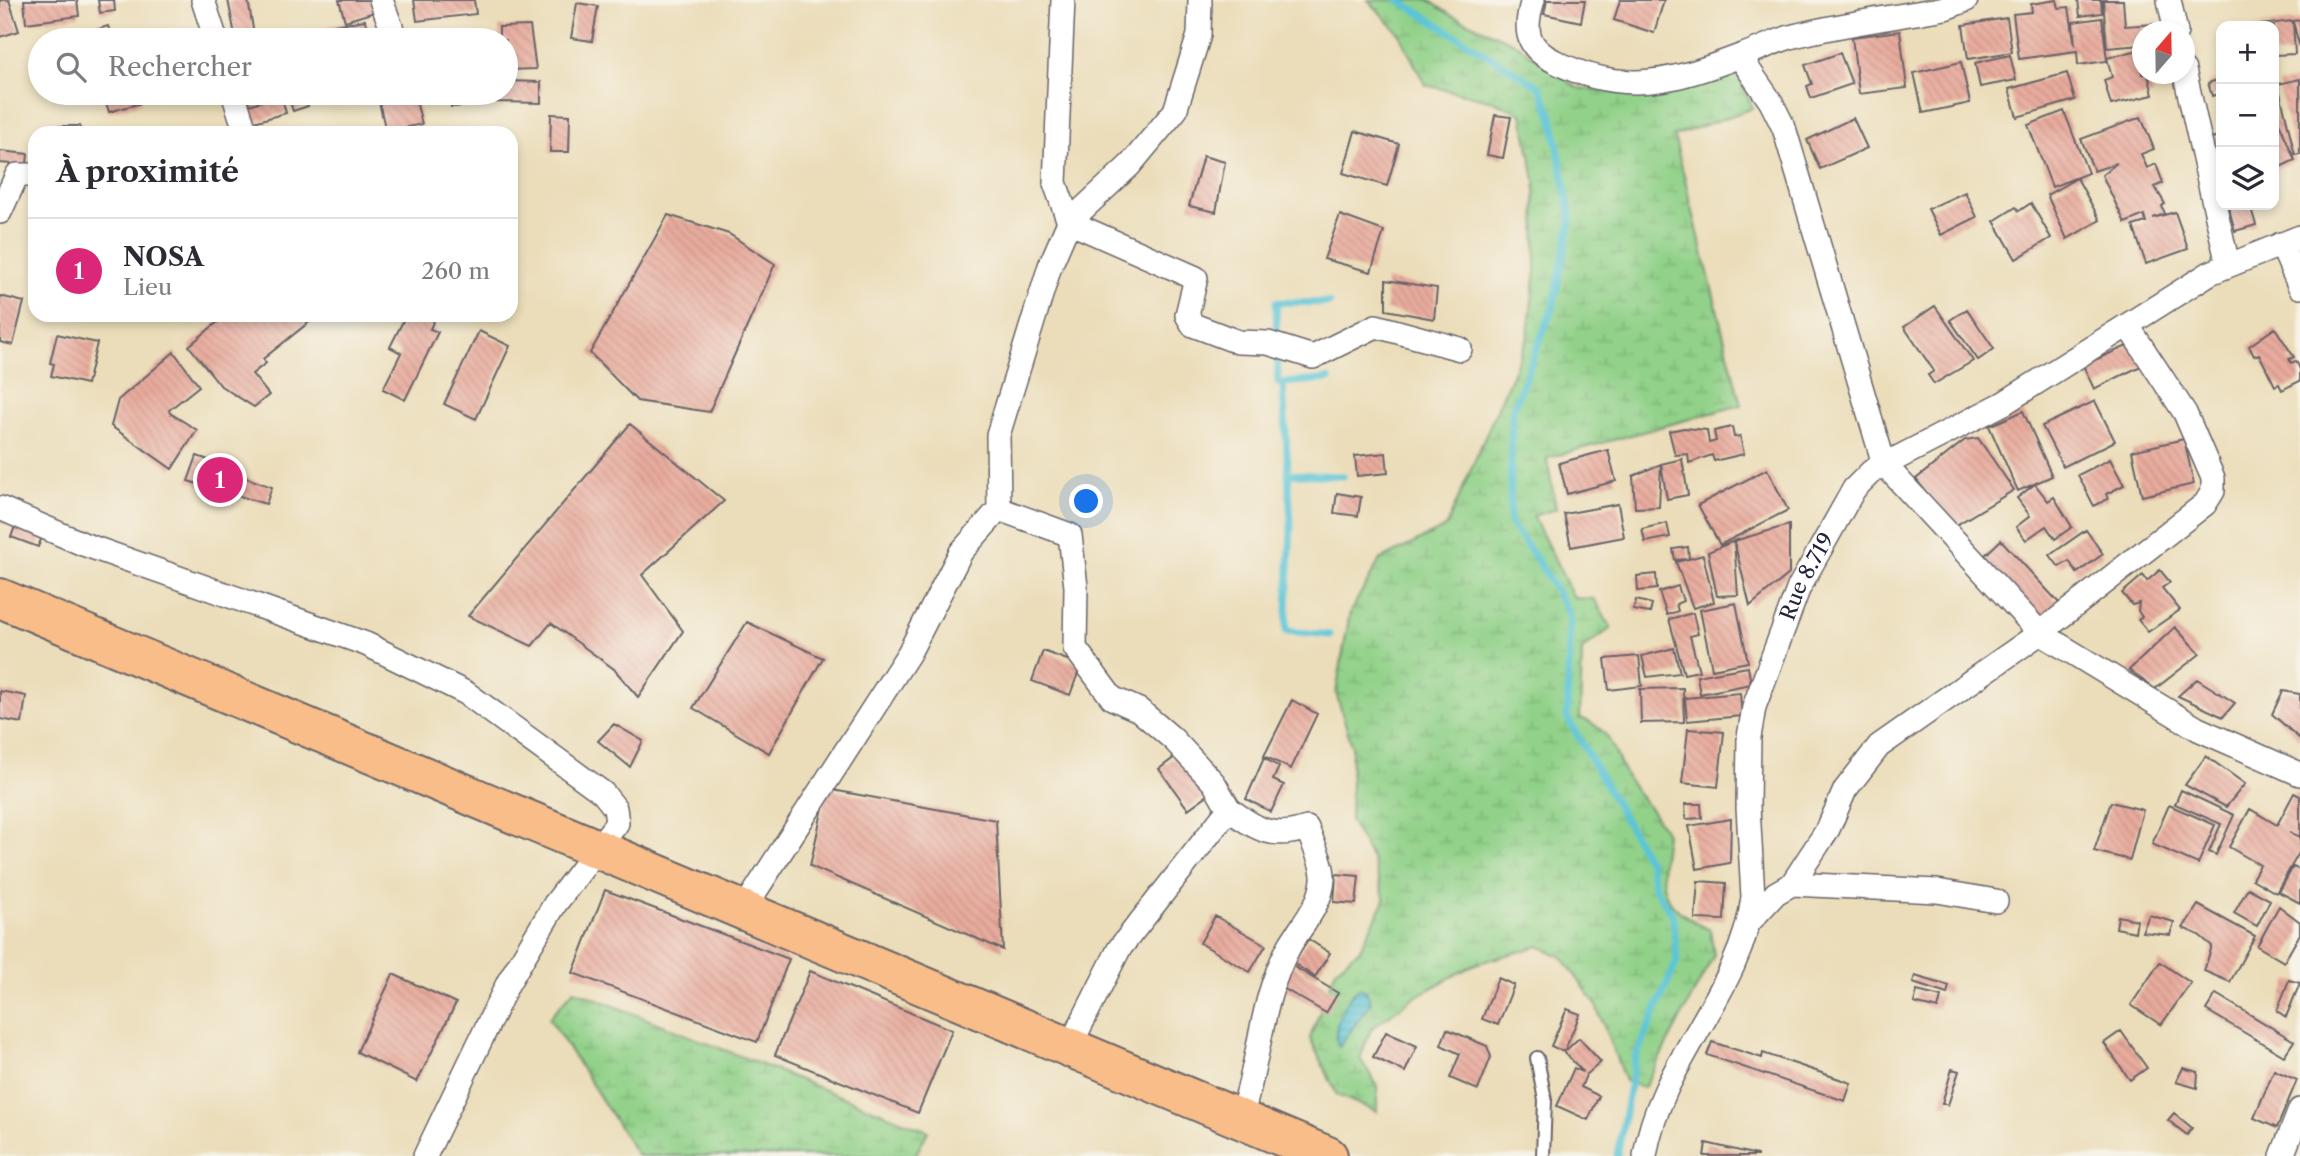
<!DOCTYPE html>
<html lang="fr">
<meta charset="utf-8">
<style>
:root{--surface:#fff;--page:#f2f2f3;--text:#2b2b33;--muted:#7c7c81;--line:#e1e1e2;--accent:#db2777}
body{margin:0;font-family:"Libre Caslon Text",serif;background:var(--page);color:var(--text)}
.controls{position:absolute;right:21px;top:21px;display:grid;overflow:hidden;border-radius:14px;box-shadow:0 4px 10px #0003}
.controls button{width:63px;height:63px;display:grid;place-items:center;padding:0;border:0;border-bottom:2px solid var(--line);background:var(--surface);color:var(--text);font:35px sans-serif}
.compass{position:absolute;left:2132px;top:21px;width:63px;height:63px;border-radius:50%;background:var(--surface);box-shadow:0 4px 10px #0003;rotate:20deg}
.you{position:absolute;left:1087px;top:502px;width:24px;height:24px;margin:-18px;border:5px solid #fff;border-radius:50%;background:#1a73e8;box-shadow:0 0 0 10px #1a73e833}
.badge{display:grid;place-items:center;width:46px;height:46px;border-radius:50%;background:var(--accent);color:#fff;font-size:23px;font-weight:700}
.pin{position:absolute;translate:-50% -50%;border:4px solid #fff;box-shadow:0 2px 7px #0006}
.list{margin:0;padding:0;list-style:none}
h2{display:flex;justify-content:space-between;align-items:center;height:91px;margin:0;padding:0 28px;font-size:30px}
h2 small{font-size:23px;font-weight:400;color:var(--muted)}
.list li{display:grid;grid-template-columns:46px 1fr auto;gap:21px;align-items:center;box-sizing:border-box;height:105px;padding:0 28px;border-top:2px solid var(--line)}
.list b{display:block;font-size:26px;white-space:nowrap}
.list p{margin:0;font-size:23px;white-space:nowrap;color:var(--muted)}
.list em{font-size:23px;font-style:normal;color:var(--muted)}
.icon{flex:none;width:38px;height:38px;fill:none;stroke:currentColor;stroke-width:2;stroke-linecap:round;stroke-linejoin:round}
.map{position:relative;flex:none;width:2300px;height:1156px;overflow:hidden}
.search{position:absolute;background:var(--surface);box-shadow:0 4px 10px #0003;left:28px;top:28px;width:490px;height:77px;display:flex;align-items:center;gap:18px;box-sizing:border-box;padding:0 24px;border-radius:38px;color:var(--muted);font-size:26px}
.panel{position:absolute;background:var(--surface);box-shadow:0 4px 10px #0003;left:28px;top:126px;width:490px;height:196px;border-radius:21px}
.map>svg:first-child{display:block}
.wetland{fill:url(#wetland-marsh);stroke:#5a7a62;stroke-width:2}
.water{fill:url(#water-rules);stroke:#3e7489;stroke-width:2}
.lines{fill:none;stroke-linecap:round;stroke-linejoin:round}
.stream{stroke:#5bc5d7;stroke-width:7}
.building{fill:url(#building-back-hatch)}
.service-casing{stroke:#686367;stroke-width:16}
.minor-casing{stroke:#686367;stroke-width:26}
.trunk-casing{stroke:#686367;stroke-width:42}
.service{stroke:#fff;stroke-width:12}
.minor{stroke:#fff;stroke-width:23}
.trunk{stroke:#f8bd88;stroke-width:38}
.labels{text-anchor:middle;stroke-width:7;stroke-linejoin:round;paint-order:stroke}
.street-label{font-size:21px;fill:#22223b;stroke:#f7f3e8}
</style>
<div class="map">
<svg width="2300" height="1156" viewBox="0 0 2300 1156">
<defs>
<pattern id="wetland-marsh" width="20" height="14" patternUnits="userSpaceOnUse" patternTransform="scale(1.75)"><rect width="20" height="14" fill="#91d189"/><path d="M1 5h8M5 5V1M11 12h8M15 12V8" fill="none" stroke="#7db377"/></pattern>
<pattern id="water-rules" width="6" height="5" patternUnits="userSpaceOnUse" patternTransform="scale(1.75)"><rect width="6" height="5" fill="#5bc5d7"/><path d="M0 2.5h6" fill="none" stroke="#4fa9b9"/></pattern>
<pattern id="building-back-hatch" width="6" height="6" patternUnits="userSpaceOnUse" patternTransform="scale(1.75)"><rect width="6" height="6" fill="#e8ab9d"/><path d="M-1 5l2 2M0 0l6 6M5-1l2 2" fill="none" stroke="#c79388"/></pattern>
</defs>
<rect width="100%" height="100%" fill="#f7f3e8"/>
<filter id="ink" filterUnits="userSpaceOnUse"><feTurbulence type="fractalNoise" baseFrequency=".0143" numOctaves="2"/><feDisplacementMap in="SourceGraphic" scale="14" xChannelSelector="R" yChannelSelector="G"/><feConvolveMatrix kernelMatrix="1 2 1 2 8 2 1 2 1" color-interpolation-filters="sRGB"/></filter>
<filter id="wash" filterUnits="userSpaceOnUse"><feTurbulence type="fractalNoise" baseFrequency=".00686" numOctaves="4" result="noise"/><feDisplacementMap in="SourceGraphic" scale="28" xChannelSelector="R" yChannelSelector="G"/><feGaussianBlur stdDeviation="1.57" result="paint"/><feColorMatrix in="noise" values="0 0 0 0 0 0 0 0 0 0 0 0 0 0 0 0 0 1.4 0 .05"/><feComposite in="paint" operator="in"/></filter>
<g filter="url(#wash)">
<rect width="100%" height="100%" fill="#ebddb9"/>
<path class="wetland" d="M1368 0H1429L1451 15 1515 43 1577 88 1641 94 1735 70 1753 108 1674 136 1741 405 1547 458 1556 509 1533 516 1574 598 1594 599 1611 628 1582 650 1580 718C1617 731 1612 756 1631 784 1643 801 1656 815 1666 833 1659 888 1656 903 1710 930L1714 955 1644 1088 1625 1081 1595 1003 1562 957 1539 946 1475 964 1411 999 1371 1029 1360 1059 1377 1085V1112L1337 1095 1310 1038 1336 969 1360 949 1385 900 1372 859 1350 820 1352 746 1336 693 1350 612 1380 560 1446 527 1527 340 1536 271 1535 180 1522 114 1494 101 1425 85 1399 33Z
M574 990 928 1131 915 1156H638L549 1018Z"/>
<path class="water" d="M1359 988 1366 991 1371 1002 1339 1047C1330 1031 1344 998 1359 988Z"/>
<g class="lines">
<path class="stream" d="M1398 0 1540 87 1553 120 1571 220 1553 307 1512 412 1510 522 1542 567 1570 616 1567 717 1649 862 1655 889 1673 915 1677 961 1635 1059 1617 1156
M1329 303 1276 302 1278 383H1283L1291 525 1286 631 1330 635
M1283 383 1329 379
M1289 474 1343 476"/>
</g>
<g id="blocks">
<path class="building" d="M0 0H9L19 31 0 37Z
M24 0H77L79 16 26 23Z
M98 0H114L115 11 100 13Z
M228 0H248L255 40H236Z
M339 0H375L378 11 345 21Z
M414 0H474L476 14 417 21Z
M1547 0H1585L1581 22 1544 14Z
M1620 0H1664L1654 33 1614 20Z
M2057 0 2059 8 2069 7 2075 46 2073 22 2102 18 2107 61 2078 65 2077 51 2019 59 2013 14 2032 12 2031 4Z
M2078 0H2101L2102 13 2080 16Z
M2103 0H2123L2125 26 2155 24V32H2142V45L2107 48Z
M577 3 598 6 592 41 571 38Z
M2007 18 2012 52 1968 59 1963 25Z
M365 20 368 35 331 40 328 26Z
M2300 20V48L2293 22 2295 54 2274 55V26H2252Z
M108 26 113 40H64Z
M530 26 536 69 506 70V40H499V27Z
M1900 31 1907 88 1859 94 1852 37Z
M322 32 323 40H281L280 37Z
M2142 49V74H2148L2153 95 2111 105 2104 80 2112 77 2107 58Z
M1840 53 1852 84 1811 98 1807 86 1812 84 1805 65Z
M2010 55 2016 80 1980 87 1975 63Z
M1961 62 1970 103 1923 113 1914 73Z
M2067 73 2075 100 2017 117 2009 89Z
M2221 79V93L2212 96 2208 83Z
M2300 79V154L2295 155 2278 84Z
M506 81 541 82V103L496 102 497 93H506Z
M103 93H138L141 103 109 112Z
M287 93H304L308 106 293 111Z
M377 93H414L422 124 386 132Z
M450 93H479L480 105 451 107Z
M281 95 286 113 254 122 249 105Z
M2064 111 2088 173 2052 187 2028 125Z
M2274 111 2295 160 2274 170Z
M551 114 570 115 569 152H550Z
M1495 115 1511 117 1503 158 1487 155Z
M2141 117 2154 149 2141 154 2147 168 2156 164 2163 183 2155 187 2165 204 2162 206 2165 214 2153 218 2175 212 2188 249 2146 264 2133 226 2146 222 2144 215 2125 223 2102 175 2117 163 2094 171 2081 139Z
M1853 118 1867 148 1820 169 1807 140Z
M49 126H80V133H49Z
M1355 131 1399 144 1387 186 1343 173Z
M2221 136V180L2209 140Z
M0 151 28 154 27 165 0 163Z
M1203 156 1225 162 1216 212 1189 206Z
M2077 178 2100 220 2067 239 2047 195Z
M1965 192 1977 217 1941 235 1928 209Z
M2031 203 2051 238 2016 259 1994 221 2016 207 2019 211Z
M2228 205H2250L2256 225 2235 231Z
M668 215 729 234 775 264 709 412 637 401 590 353Z
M1340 215 1384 231 1371 272 1324 259Z
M1386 280 1437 288 1434 319 1386 310Z
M0 296 24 302 13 345 0 342Z
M1935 306 1973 361 1934 384 1928 375 1934 371 1904 327Z
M1967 309 1994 349 1978 360 1950 320Z
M226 315H318L263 359 266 363 252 374 269 395 254 407 221 386 189 346Z
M395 315H436L430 329 438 332 405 400 383 389 401 353 390 347 404 319Z
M2275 328 2294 357 2289 359 2291 363 2296 361 2300 369V381L2282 390 2279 384 2275 386 2259 354 2254 356 2249 346Z
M479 331 510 346 476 419 444 404Z
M57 334 97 343 87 384 51 376 54 364 50 363Z
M2134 343 2145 364 2094 389 2083 365Z
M174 352 199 386 169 410 170 413 197 430 172 469 111 426 118 400Z
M2095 401 2115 441 2063 467 2042 426Z
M2023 411 2052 476 2018 491 1989 426Z
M630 424 724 501 642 575 683 631 638 697 614 669 551 623 532 646 468 616Z
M1732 427 1734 437 1740 436 1744 454 1714 461 1712 455 1689 463 1688 454 1675 455 1669 431 1684 428 1707 430 1709 443 1716 441 1714 431Z
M1978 438 2014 490 1953 527 1916 479 1965 440Z
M2184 439 2194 484 2142 496 2132 451Z
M1608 450 1616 481 1567 494 1559 463Z
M1386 453 1388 473 1357 476 1355 456Z
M197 456 234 469 232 476 240 478 241 476 272 487 266 504 188 481Z
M1682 459 1688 495 1667 499 1661 464Z
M2110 459 2124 485 2106 494 2108 499 2094 506 2078 475Z
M1661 464 1659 507 1635 508 1633 476Z
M1767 469 1788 510 1720 545 1698 505Z
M2035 484 2048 501 2054 497 2072 527 2055 539 2046 526 2026 540 2016 527 2030 516 2017 498Z
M1337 493 1361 497 1358 516 1334 513Z
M1618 504 1624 537 1571 547 1564 514Z
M20 514 47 524 38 547 11 537Z
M1667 523 1670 537 1645 542 1642 529Z
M1789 525V574L1750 606 1734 541 1738 595 1717 596 1708 552 1734 541Z
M2086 530 2103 554 2077 573 2069 561 2059 567 2050 555Z
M2001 540 2060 604 2038 624 1980 560Z
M1688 547 1689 559 1703 555 1714 602 1693 608 1676 562 1688 559 1675 560 1673 549Z
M2160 570 2170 582 2162 588 2180 610 2148 632 2138 620 2142 617 2138 611 2139 603 2132 605 2122 593 2143 575 2147 581Z
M1656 574 1657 589 1638 591 1637 576Z
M1678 586 1683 601 1676 604 1678 611 1667 615 1659 592Z
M1636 600 1652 604 1650 613 1633 610Z
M1736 603 1748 662 1712 669 1700 610Z
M1693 613 1698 634 1690 636 1699 671 1684 674 1669 619Z
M747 622 823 658 769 753 693 708Z
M2175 627 2200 654 2155 689 2129 670Z
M1674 648 1680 673 1647 677 1642 656Z
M1043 651 1081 665 1070 695 1032 681Z
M1639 656 1642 686 1609 690 1605 659Z
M1748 667 1751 684 1700 694 1697 676Z
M2197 679 2235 703 2223 717 2178 696Z
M1683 688 1684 722 1641 723 1640 689Z
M0 691 26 696 22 723 0 719Z
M2283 691 2300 694V739L2272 714Z
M1740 693 1742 716 1687 721 1685 698Z
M1292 700 1317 714 1291 769 1264 756Z
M614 724 643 741 630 767 598 741Z
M1688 729 1724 732 1718 787 1682 783Z
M1179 754 1209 794 1188 809 1159 769Z
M2206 756 2245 784 2226 807 2185 785Z
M1264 758 1279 767 1273 780 1284 785 1271 812 1246 799Z
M827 789 996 820 1003 950 810 866Z
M2181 790 2234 815 2216 855 2209 852 2221 824 2175 804Z
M2294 793 2300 796V837L2289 832 2300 838V851L2276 893 2252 879 2260 865 2229 847 2250 809 2277 825Z
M2111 802 2143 810 2130 860 2094 851Z
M1685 804H1701L1702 818 1686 819Z
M2169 805 2215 825 2198 864 2152 844Z
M1731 819 1730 863 1697 869 1689 826Z
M2293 867 2300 870V903L2279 892Z
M1336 874 1359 876 1356 904 1334 902Z
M1698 881 1726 883 1724 920 1695 919Z
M2248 888 2270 900 2257 926 2234 913Z
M605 890 789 959 757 1042 573 973Z
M2198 905 2255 936 2230 982 2204 971 2212 946 2199 935 2183 928Z
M2279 906 2300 922V934L2284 962 2257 946Z
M2149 915 2174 922 2170 935 2142 932Z
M1215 916 1266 945 1250 972 1200 943Z
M2118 916 2137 920 2135 932 2116 928Z
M1308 939 1330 953 1315 977 1293 963Z
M1286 962 1338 993 1326 1013 1274 983Z
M2160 962 2191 983 2161 1025 2131 1005Z
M810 971 952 1030 918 1113 775 1055Z
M393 974 456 1003 417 1082 357 1052Z
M1915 976 1949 986 1947 994 1913 983Z
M1498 978 1514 985 1498 1025 1482 1019Z
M2289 980 2300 983 2286 1017 2277 1011Z
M1917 991 1941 997 1938 1009 1914 1003Z
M2216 994 2294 1041 2284 1056 2206 1010Z
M1567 1009 1580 1014 1564 1052 1551 1046Z
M1447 1029 1487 1046 1491 1057 1478 1090 1450 1078 1460 1054 1441 1045Z
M2121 1031 2147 1068 2130 1080 2104 1043Z
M1386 1032 1417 1046 1405 1072 1373 1057Z
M1579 1038 1601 1062 1586 1075 1581 1087 1599 1096 1588 1120 1557 1106 1574 1068 1583 1072 1564 1052Z
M1712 1042 1762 1058 1763 1053 1851 1083 1845 1101 1707 1055Z
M2183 1068 2198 1072 2197 1088 2176 1082Z
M1952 1069 1959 1071 1948 1105 1942 1103Z
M2274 1070 2297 1080 2277 1128 2254 1118Z
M2174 1113 2192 1128 2187 1135 2168 1120Z
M1706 1143 1757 1155V1156H1704Z"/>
</g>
</g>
<g filter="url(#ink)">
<use href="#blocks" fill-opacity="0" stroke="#686367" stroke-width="2"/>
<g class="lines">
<g class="service-casing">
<path id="service" d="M1537 1058 1545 1100 1543 1156"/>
</g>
<g class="minor-casing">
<g id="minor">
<path d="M203 0 216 40"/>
<path d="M381 0 396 40"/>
<path d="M1200 0 1199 35 1175 111 1130 165 1069 222 1196 278 1187 315 1193 325 1238 342 1268 343 1313 357 1376 326 1460 349"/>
<path d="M1533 0C1524 28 1525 47 1554 61 1623 97 1675 81 1743 55 1761 49 1779 39 1798 35 1846 23 1896 17 1945 8L1966 0"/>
<path d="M2169 0 2176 32"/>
<path d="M1740 57 1771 102 1784 128 1884 464 2040 633 2198 729 2300 774"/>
<path d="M2184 70 2228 265"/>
<path d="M233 93 246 133"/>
<path d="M0 212 17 175H35"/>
<path d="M2281 244 2300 287"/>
<path d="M0 508 83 544 366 644 466 693 603 793 615 808 617 823 555 904 508 983 425 1156"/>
<path d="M999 509 1070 535 1076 587 1075 648 1112 698 1139 710 1173 739 1214 783 1229 809 1119 949 1069 1048"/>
<path d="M1229 809C1256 829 1272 840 1307 828 1312 842 1324 864 1323 879 1322 903 1302 925 1290 945 1259 1001 1261 1060 1240 1119"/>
<path d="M1792 884 1937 891 1996 901"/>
<path d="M742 912 909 653 961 552 999 509 998 435 1050 266 1069 222 1055 183 1063 0"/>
<path d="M1751 920 1776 893 1792 884 1828 829 1845 790 1879 746 2040 633 2205 504 2213 491V478L2185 413 2128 326"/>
<path id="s1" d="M1645 1156C1659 1062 1742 992 1753 897L1748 807 1749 737 1754 707 1799 587 1854 489 1872 471 2004 403 2210 273 2300 237"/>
<path d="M2282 1156 2300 1110"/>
</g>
</g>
<g class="trunk-casing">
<path id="trunk" d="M0 598 1328 1156"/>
</g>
<use href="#service" class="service"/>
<use href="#minor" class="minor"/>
<use href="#trunk" class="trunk"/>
</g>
</g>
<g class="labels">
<g class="street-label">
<text dy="7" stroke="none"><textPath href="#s1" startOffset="614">Rue 8.719</textPath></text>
</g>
</g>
</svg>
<div class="controls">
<button>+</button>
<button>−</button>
<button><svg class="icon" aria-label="layers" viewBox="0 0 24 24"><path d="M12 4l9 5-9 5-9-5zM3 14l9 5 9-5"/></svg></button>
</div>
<svg class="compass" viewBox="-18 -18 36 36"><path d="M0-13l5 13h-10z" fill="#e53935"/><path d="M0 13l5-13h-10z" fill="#7c7c81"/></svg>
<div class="you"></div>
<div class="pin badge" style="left:220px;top:480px">1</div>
<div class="search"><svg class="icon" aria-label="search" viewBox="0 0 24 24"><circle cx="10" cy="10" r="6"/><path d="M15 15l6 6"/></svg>Rechercher</div>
<section class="panel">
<h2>À proximité<small></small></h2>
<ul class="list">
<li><span class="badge">1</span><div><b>NOSA</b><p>Lieu</p></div><em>260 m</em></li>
</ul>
</section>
</div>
